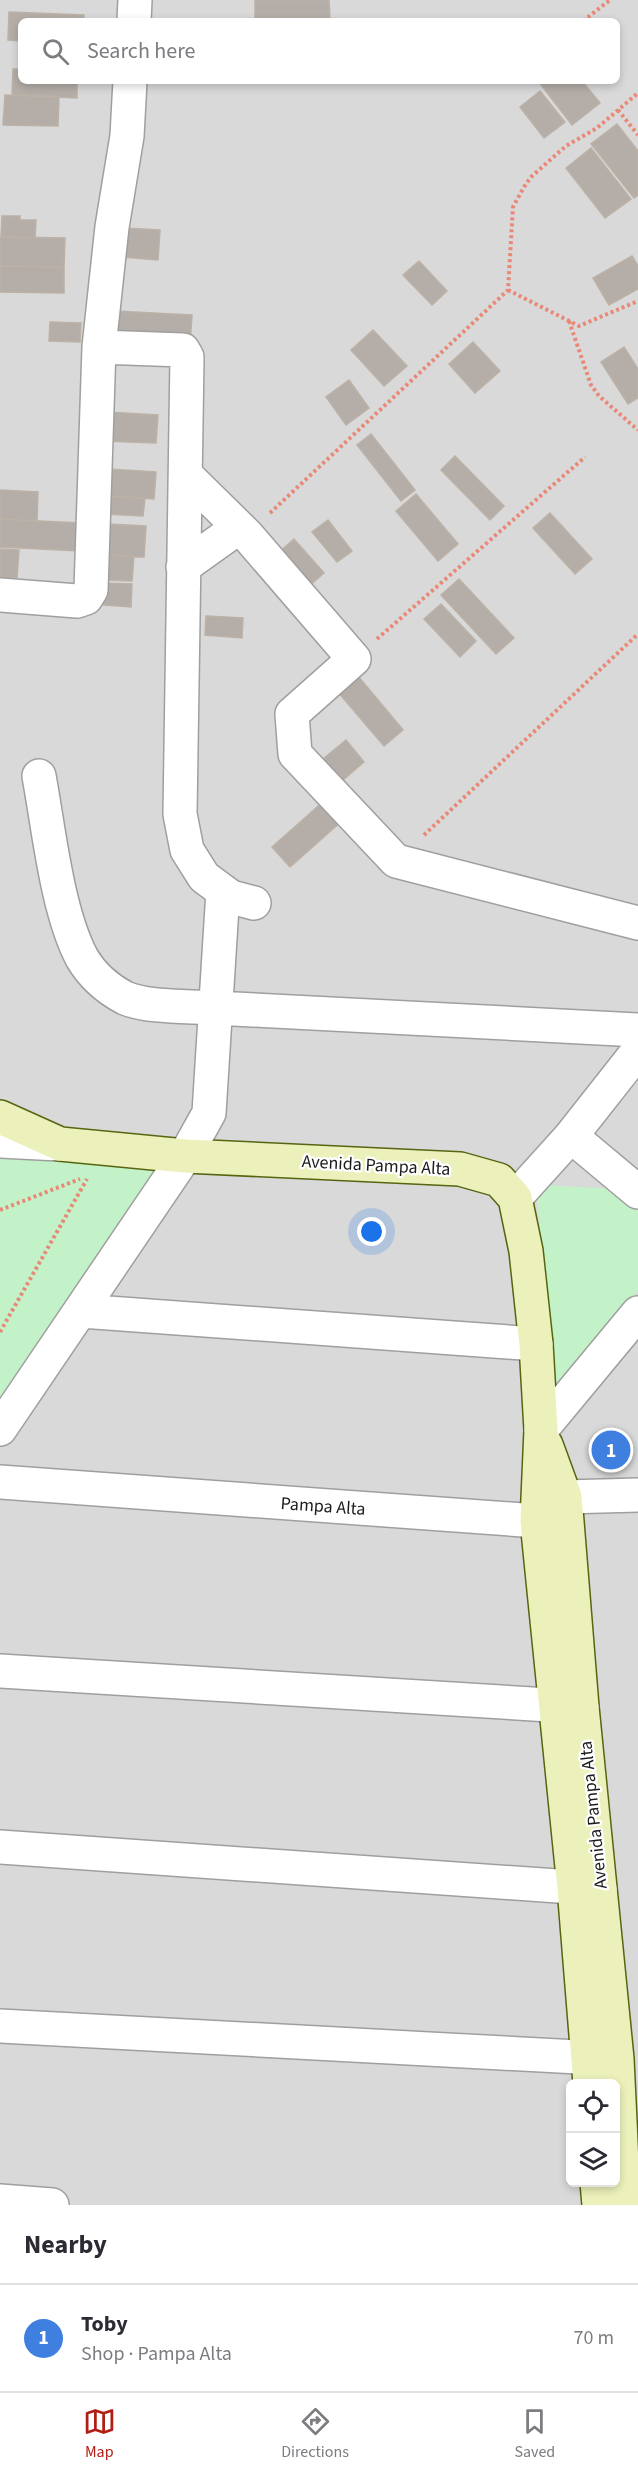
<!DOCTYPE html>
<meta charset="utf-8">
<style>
:root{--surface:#fff;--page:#f7f7f7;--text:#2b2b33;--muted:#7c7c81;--line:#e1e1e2;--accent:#b11e16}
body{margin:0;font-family:"Source Sans 3",sans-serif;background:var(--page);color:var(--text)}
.controls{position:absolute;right:18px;bottom:18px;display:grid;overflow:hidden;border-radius:9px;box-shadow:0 3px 9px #0003}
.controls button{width:54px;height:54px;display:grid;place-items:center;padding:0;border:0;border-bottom:2px solid var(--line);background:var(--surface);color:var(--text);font:30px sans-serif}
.you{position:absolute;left:372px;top:1232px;width:21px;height:21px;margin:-15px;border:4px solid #fff;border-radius:50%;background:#1a73e8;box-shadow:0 0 0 9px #1a73e833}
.badge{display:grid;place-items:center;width:39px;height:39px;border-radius:50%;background:var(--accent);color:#fff;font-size:20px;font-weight:700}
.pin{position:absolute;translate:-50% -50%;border:3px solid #fff;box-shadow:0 2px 6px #0006}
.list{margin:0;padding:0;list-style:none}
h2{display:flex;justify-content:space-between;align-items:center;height:78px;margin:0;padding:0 24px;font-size:26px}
h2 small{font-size:20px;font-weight:400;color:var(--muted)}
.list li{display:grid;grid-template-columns:39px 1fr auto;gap:18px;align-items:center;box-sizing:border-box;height:108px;padding:0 24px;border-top:2px solid var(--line)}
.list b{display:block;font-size:22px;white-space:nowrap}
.list p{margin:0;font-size:20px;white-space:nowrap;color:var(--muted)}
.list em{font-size:20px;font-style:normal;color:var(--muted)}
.icon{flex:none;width:33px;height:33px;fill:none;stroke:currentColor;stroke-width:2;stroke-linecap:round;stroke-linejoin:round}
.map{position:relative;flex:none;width:638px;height:2205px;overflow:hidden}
.search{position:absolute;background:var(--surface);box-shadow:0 3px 9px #0003;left:18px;right:18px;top:18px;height:66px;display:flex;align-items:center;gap:15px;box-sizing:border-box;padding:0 21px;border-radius:9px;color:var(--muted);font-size:22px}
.sheet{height:186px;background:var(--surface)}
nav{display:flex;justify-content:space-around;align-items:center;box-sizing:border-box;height:84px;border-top:2px solid var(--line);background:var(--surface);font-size:16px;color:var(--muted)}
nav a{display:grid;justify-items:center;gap:3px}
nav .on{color:var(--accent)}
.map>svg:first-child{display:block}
.residential{fill:#d9d9d9;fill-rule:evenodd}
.park{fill:#c3f2c9}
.building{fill:#b5aea8;stroke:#bcb1a6;stroke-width:1.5}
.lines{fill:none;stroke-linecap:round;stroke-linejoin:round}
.street-casing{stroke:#9f9f9f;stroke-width:36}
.secondary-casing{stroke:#576510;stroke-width:36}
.path{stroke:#e98876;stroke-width:4;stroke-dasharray:3 3;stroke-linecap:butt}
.street{stroke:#fff;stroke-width:33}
.secondary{stroke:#ecf1bb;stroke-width:33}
.labels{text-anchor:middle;stroke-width:4.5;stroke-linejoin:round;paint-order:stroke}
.street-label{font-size:18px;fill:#1b1b1b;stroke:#fff}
</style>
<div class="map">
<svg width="638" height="2205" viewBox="0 0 638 2205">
<rect width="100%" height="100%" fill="#ece9e2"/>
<path class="residential" d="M0 0H638V2205H0ZM21 21H617V81H21ZM570 2084H616V2182H570Z"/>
<path class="park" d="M0 1152 147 1163 156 1176 0 1411Z
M545 1185 615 1189 638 1209V1291L566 1384 557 1388 536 1192Z"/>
<path class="building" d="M255 0H329L330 21H255Z
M9 12 84 15V21H21V41L8 40Z
M13 69H21V81H77V98L12 95Z
M538 81H582L600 103 572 125Z
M540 91 565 122 544 138 520 107Z
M5 95 59 97 58 126 3 125Z
M617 124 638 151V195L634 198 591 144Z
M591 148 631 199 605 218 566 168Z
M2 216H20V220H36L35 238 1 237Z
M124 228 160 230 158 260 122 257Z
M0 237 65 238 64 267 0 266Z
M632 256 638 266V289L609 305 593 278Z
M419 261 447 291 432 305 403 275Z
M0 266 64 267V293L0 292Z
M114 311 192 315 190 345 112 341Z
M50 322 81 323 80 342 49 341Z
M373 330 407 366 384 386 351 350Z
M473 342 500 371 475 393 449 364Z
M624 347 638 369V398L628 404 601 362Z
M349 380 369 408 346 425 326 397Z
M106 412 158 415 156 443 104 441Z
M371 434 415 490 401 501 357 445Z
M455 456 504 506 490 520 441 470Z
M108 469 156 472 154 499 106 496Z
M0 490 38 492 37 521 0 519Z
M416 494 458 544 438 561 396 511Z
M106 496 145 498 143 516 105 514Z
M550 513 592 559 575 574 533 528Z
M0 519 80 523 79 551 0 547Z
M328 520 352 551 337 562 312 532Z
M107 524 146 526 144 557 105 555Z
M294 539 324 573 308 587 278 553Z
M0 549 19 550 17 578 0 577Z
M105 555 134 556 132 581 104 580Z
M459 579 514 638 496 654 441 595Z
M105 583 132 584 131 607 104 605Z
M441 604 476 641 460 657 424 619Z
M206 616 243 618 242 638 205 635Z
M358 676 403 730 384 746 338 692Z
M346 740 364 762 342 781 324 758Z
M325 800 343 820 290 867 272 847Z"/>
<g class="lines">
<g class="street-casing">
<path id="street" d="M134 21 135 0
M99 347 183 350 187 357 180 814 187 850 204 877 231 897 254 903
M186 475 247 535 354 659 292 714 295 754 396 861 638 923
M183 567 239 527
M0 595 77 601 86 598 91 590 99 347 112 227 127 136 130 81
M39 776C49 830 57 911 82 958 92 975 108 989 125 998 148 1008 190 1006 215 1008L638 1030
M571 1136 638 1192
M0 1141 59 1144
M515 1198 571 1136 638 1051
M81 1311 536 1344
M0 1429 185 1156 209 1113 223 891
M541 1430 638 1313
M0 1482 537 1521 565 1497 638 1495
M0 1671 582 1707
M0 1847 600 1889
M0 2026 615 2059
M0 2201 52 2205"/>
</g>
<g class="secondary-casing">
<path id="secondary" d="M0 1117 60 1144 185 1156 460 1169 499 1180 515 1198 526 1251 536 1344 541 1430 537 1521 574 1887 590 2084
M546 1445 565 1497 582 1707 617 2059 624 2205
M597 2182 599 2205"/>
</g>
<path class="path" d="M583 21 610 0
M618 110 638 135
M508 290 579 326 638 301
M569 321 591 385 599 396 638 430
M270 513 508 290 513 207 524 187 531 177 566 146 597 128 638 93
M377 639 585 457
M424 835 638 634
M0 1210 80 1179
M0 1332 87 1179"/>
<use href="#street" class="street"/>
<use href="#secondary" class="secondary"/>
</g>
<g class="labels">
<g class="street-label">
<text transform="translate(376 1165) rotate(3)" y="6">Avenida Pampa Alta</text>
<text transform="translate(323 1506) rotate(4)" y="6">Pampa Alta</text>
<text transform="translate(593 1815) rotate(-96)" y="6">Avenida Pampa Alta</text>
</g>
</g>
</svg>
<div class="controls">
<button><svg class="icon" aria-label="locate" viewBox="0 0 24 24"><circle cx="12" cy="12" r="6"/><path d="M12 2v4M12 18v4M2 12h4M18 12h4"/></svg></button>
<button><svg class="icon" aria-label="layers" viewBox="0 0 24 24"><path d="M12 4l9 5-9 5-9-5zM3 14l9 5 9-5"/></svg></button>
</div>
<div class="you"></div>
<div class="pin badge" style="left:611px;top:1450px;background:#3f7fe0">1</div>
<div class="search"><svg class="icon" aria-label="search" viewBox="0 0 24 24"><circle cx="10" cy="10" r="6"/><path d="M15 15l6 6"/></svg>Search here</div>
</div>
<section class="sheet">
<h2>Nearby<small></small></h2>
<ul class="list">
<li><span class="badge" style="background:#3f7fe0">1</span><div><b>Toby</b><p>Shop · Pampa Alta</p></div><em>70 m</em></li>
</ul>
</section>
<nav>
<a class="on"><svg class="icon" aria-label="map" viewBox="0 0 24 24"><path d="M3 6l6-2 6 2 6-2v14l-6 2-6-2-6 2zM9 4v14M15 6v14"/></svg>Map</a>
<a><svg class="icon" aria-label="directions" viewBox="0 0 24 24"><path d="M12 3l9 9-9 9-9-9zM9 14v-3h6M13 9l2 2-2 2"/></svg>Directions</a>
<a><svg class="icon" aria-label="saved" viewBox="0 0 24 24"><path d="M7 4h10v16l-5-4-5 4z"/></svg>Saved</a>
</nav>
